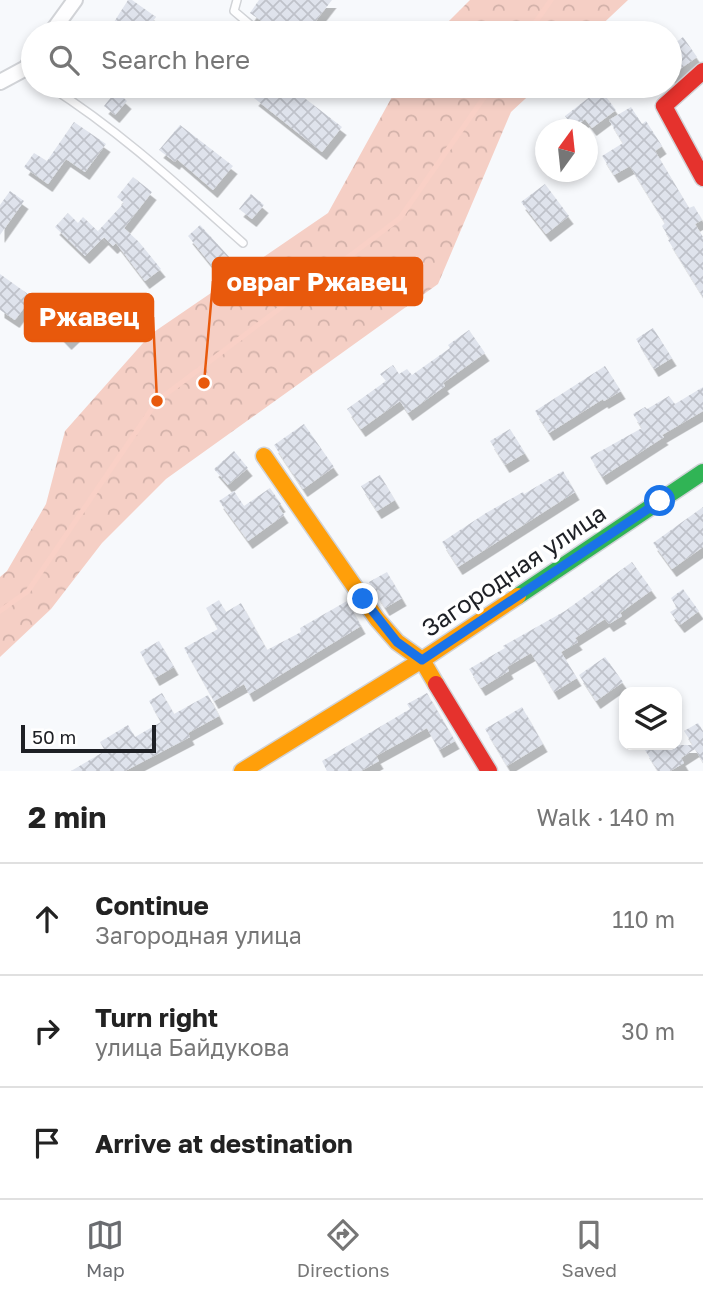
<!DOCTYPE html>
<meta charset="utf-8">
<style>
:root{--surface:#fff;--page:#f6f6f6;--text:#222;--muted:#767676;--line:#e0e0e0;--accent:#6a6c70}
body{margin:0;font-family:"Golos Text",sans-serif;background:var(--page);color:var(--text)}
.controls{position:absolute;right:21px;bottom:21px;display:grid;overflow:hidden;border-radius:14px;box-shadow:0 4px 10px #0003}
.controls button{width:63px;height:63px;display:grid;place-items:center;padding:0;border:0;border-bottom:2px solid var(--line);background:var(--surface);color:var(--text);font:35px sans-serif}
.compass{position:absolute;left:535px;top:119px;width:63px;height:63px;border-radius:50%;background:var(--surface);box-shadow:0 4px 10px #0003;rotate:15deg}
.scale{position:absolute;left:21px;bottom:18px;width:135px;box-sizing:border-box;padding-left:7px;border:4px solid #1e2025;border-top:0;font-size:19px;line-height:24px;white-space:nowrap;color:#1e2025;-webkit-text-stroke:5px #fff;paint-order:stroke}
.stop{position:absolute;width:21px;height:21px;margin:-16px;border:5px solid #1a73e8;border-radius:50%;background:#fff}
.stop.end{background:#1a73e8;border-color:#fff;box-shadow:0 2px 7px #0008}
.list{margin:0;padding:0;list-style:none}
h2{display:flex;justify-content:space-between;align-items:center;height:91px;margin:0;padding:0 28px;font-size:30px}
h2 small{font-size:23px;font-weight:400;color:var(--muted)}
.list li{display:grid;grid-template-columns:46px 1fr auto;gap:21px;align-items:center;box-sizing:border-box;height:112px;padding:0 28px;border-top:2px solid var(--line)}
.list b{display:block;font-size:26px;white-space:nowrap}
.list p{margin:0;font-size:23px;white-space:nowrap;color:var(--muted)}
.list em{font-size:23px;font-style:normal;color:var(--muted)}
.icon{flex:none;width:38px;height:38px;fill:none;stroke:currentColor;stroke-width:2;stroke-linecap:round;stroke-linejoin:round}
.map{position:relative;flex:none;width:703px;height:771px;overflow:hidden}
.search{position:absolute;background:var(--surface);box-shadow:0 4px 10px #0003;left:21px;right:21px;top:21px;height:77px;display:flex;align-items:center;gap:18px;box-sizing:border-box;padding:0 24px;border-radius:38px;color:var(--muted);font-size:26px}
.sheet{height:427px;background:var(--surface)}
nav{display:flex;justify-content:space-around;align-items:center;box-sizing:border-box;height:98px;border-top:2px solid var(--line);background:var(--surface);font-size:19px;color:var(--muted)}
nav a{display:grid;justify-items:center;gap:4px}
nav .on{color:var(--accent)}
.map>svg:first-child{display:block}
.forest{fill:url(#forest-crowns)}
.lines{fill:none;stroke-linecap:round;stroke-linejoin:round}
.stream{stroke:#f9d0c6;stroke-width:5}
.building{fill:url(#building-cross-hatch);filter:url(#shadow)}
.lane-casing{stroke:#d1d3d7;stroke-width:10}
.street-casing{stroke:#d1d3d7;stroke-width:18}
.fast-casing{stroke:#d1d3d7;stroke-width:19}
.slow-casing{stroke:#d1d3d7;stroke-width:19}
.jam-casing{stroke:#d1d3d7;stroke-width:19}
.lane{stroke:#fefeff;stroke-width:7}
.street{stroke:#fefeff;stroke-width:14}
.fast{stroke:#30b455;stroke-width:16}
.slow{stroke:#ff9f0a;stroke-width:16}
.jam{stroke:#e5322d;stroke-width:16}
.route{stroke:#1a73e8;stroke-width:9}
.labels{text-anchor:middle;stroke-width:7;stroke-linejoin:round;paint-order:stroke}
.street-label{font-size:24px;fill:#1e2025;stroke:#fff}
.leader{fill:none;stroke:#e8590c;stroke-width:2.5}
.callout-dot{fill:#e8590c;stroke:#fff;stroke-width:2.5}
.callout{fill:#e8590c;stroke:#e8590c;stroke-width:2.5}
.callout-label{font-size:26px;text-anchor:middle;font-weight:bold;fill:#fff}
</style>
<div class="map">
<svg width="703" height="771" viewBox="0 0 703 771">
<defs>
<pattern id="forest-crowns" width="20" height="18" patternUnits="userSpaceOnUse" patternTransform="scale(1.75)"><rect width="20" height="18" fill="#f5cfc5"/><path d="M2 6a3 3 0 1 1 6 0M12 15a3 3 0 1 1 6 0" fill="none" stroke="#d2b1a9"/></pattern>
<pattern id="building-cross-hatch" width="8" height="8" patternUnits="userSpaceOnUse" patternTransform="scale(1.75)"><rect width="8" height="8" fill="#dfe3ec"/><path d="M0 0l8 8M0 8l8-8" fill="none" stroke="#bfc2ca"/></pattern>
<filter id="shadow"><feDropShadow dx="4.5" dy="8" stdDeviation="0" flood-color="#0004"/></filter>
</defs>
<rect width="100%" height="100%" fill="#f7f9fc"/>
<path class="forest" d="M470 0H628L593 33H437Z
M398 86H539L511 112 438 284 166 479 102 543 51 609 0 657V577L7 571 46 504 65 431 151 334 328 213Z"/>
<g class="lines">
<path class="stream" d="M528 33 551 0
M0 611 28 591 157 401 400 218 492 86"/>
</g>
<path class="building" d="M128 0H132L156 17 144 33H107Z
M259 0H332L315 22 330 33H279L250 13Z
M683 37 697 57 670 76V47Z
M264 86H289L342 127 322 152 254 98Z
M600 89 616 110 592 128 585 119 574 128 565 116Z
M116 91 127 101 115 115 104 106Z
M631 107 642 124 646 121 662 146 655 151 689 208 694 206 702 220 695 224 703 237V297L668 240 670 239 662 226 665 223 630 166 614 175 602 156 623 143 609 120Z
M74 122 106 144 85 172 66 159 48 184 24 167 34 153 47 161Z
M180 125 233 166 213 190 177 159 175 162 159 150Z
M133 177 152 192 124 228 139 242 161 269 145 281 116 243 113 246 98 231 124 203 117 197Z
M545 184 569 216 546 234 521 202Z
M10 191 24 201 0 235V205Z
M251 194 264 205 252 219 239 209Z
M68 213 78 223 83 217 104 237 85 256 55 227Z
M200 225 232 260 218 273 188 236Z
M0 274 32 297 15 320 0 310Z
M65 298 88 322 67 342 44 318Z
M653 328 672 358 654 369 636 339Z
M469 330 485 353 443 383 445 386 408 413 400 401 361 429 347 409 386 381 380 374 393 365 399 374 407 369 412 375 450 348 448 345Z
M605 366 621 391 604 401 603 399 549 433 535 411Z
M703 387V411L662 435 664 437 602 477 590 457 642 428 633 414 645 407 647 409 669 396 675 404Z
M304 424 334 467 303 489 274 445Z
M510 429 525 453 505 465 490 441Z
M234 451 248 468 228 485 214 469Z
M563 471 575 492 458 567 442 542 486 513 523 492 524 494Z
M380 475 395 500 377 511 361 486Z
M270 488 281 504 278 506 284 515 248 541 219 501 234 491 244 506Z
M703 507V547L672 569 653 543Z
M632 562 652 590 620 613 622 616 609 624 605 619 575 638 578 642 561 652 577 678 554 692 531 653 507 667 509 671 481 688 469 669 505 648 503 646 565 611Z
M387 572 402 598 385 608 369 582Z
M683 589 699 611 680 625 670 612 677 608 671 598Z
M219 600 226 612 241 603 267 650 301 632 300 628 347 601 361 626 249 694 244 684 214 701 184 648 218 629 206 608Z
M159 641 174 667 155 678 140 652Z
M605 657 623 682 596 701 579 675Z
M162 693 174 714 208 695 219 716 188 733 190 737 125 771H71L105 751 100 742 128 725 135 737 161 722 149 701Z
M427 693 455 741 439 750 427 728 376 756 379 761 361 771H327L322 761 410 709 407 704Z
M522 707 543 744 507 766 485 729Z
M698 723 703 731V762L695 749 681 758 684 763 670 771H658L645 750 654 745H693L684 731Z"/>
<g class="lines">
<g class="lane-casing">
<path id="lane" d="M237 0 234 11 260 33
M49 86C120 131 180 187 243 243"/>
</g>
<g class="street-casing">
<path id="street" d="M51 33 75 0
M0 82 26 68 33 58"/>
</g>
<g class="fast-casing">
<path id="fast" d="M518 596 703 472"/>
</g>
<g class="slow-casing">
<path id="slow" d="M264 456 377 619 397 642 422 660 436 684
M242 771 422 660 518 596"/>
</g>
<g class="jam-casing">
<path id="jam" d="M703 71 664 106 703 178
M436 684 489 771"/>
</g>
<use href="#lane" class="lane"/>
<use href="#street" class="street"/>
<use href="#fast" class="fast"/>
<use href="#slow" class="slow"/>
<use href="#jam" class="jam"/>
</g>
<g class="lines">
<path class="route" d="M363 599 397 642 422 660 660 501"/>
</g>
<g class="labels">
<g class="street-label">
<text transform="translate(514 571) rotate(-34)" y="8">Загородная улица</text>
</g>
</g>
<path class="leader" d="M204 383L213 281M157 401L153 317"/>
<g class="callout-dot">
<circle cx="204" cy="383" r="7"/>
<circle cx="157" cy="401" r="7"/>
</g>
<g class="callout">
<rect x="213" y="258" width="209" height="47" rx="7"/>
<rect x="25" y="294" width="128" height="47" rx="7"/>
</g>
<g class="callout-label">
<text x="317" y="291">овраг Ржавец</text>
<text x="89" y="326">Ржавец</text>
</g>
</svg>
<div class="controls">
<button><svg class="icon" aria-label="layers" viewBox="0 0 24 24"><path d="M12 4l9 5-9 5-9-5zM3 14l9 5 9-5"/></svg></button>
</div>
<svg class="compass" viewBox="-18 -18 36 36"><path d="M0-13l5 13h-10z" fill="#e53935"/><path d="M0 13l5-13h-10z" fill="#767676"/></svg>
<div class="scale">50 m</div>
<div class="stop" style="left:660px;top:501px"></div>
<div class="stop end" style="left:363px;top:599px"></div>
<div class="search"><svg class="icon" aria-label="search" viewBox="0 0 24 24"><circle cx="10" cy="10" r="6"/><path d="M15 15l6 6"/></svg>Search here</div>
</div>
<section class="sheet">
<h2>2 min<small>Walk · 140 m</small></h2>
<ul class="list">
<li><svg class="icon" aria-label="ahead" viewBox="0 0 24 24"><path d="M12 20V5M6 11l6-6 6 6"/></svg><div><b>Continue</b><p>Загородная улица</p></div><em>110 m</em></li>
<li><svg class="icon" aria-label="right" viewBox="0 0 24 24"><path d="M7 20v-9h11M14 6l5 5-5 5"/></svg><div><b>Turn right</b><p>улица Байдукова</p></div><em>30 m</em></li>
<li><svg class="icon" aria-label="arrive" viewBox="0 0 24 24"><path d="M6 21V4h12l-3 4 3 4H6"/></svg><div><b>Arrive at destination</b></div></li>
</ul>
</section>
<nav>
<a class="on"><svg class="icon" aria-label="map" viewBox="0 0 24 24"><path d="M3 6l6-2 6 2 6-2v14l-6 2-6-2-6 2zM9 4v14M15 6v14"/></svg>Map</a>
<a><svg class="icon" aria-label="directions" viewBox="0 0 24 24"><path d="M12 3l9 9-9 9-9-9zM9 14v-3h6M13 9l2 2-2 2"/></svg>Directions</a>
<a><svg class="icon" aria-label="saved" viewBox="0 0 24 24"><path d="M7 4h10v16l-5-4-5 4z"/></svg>Saved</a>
</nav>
